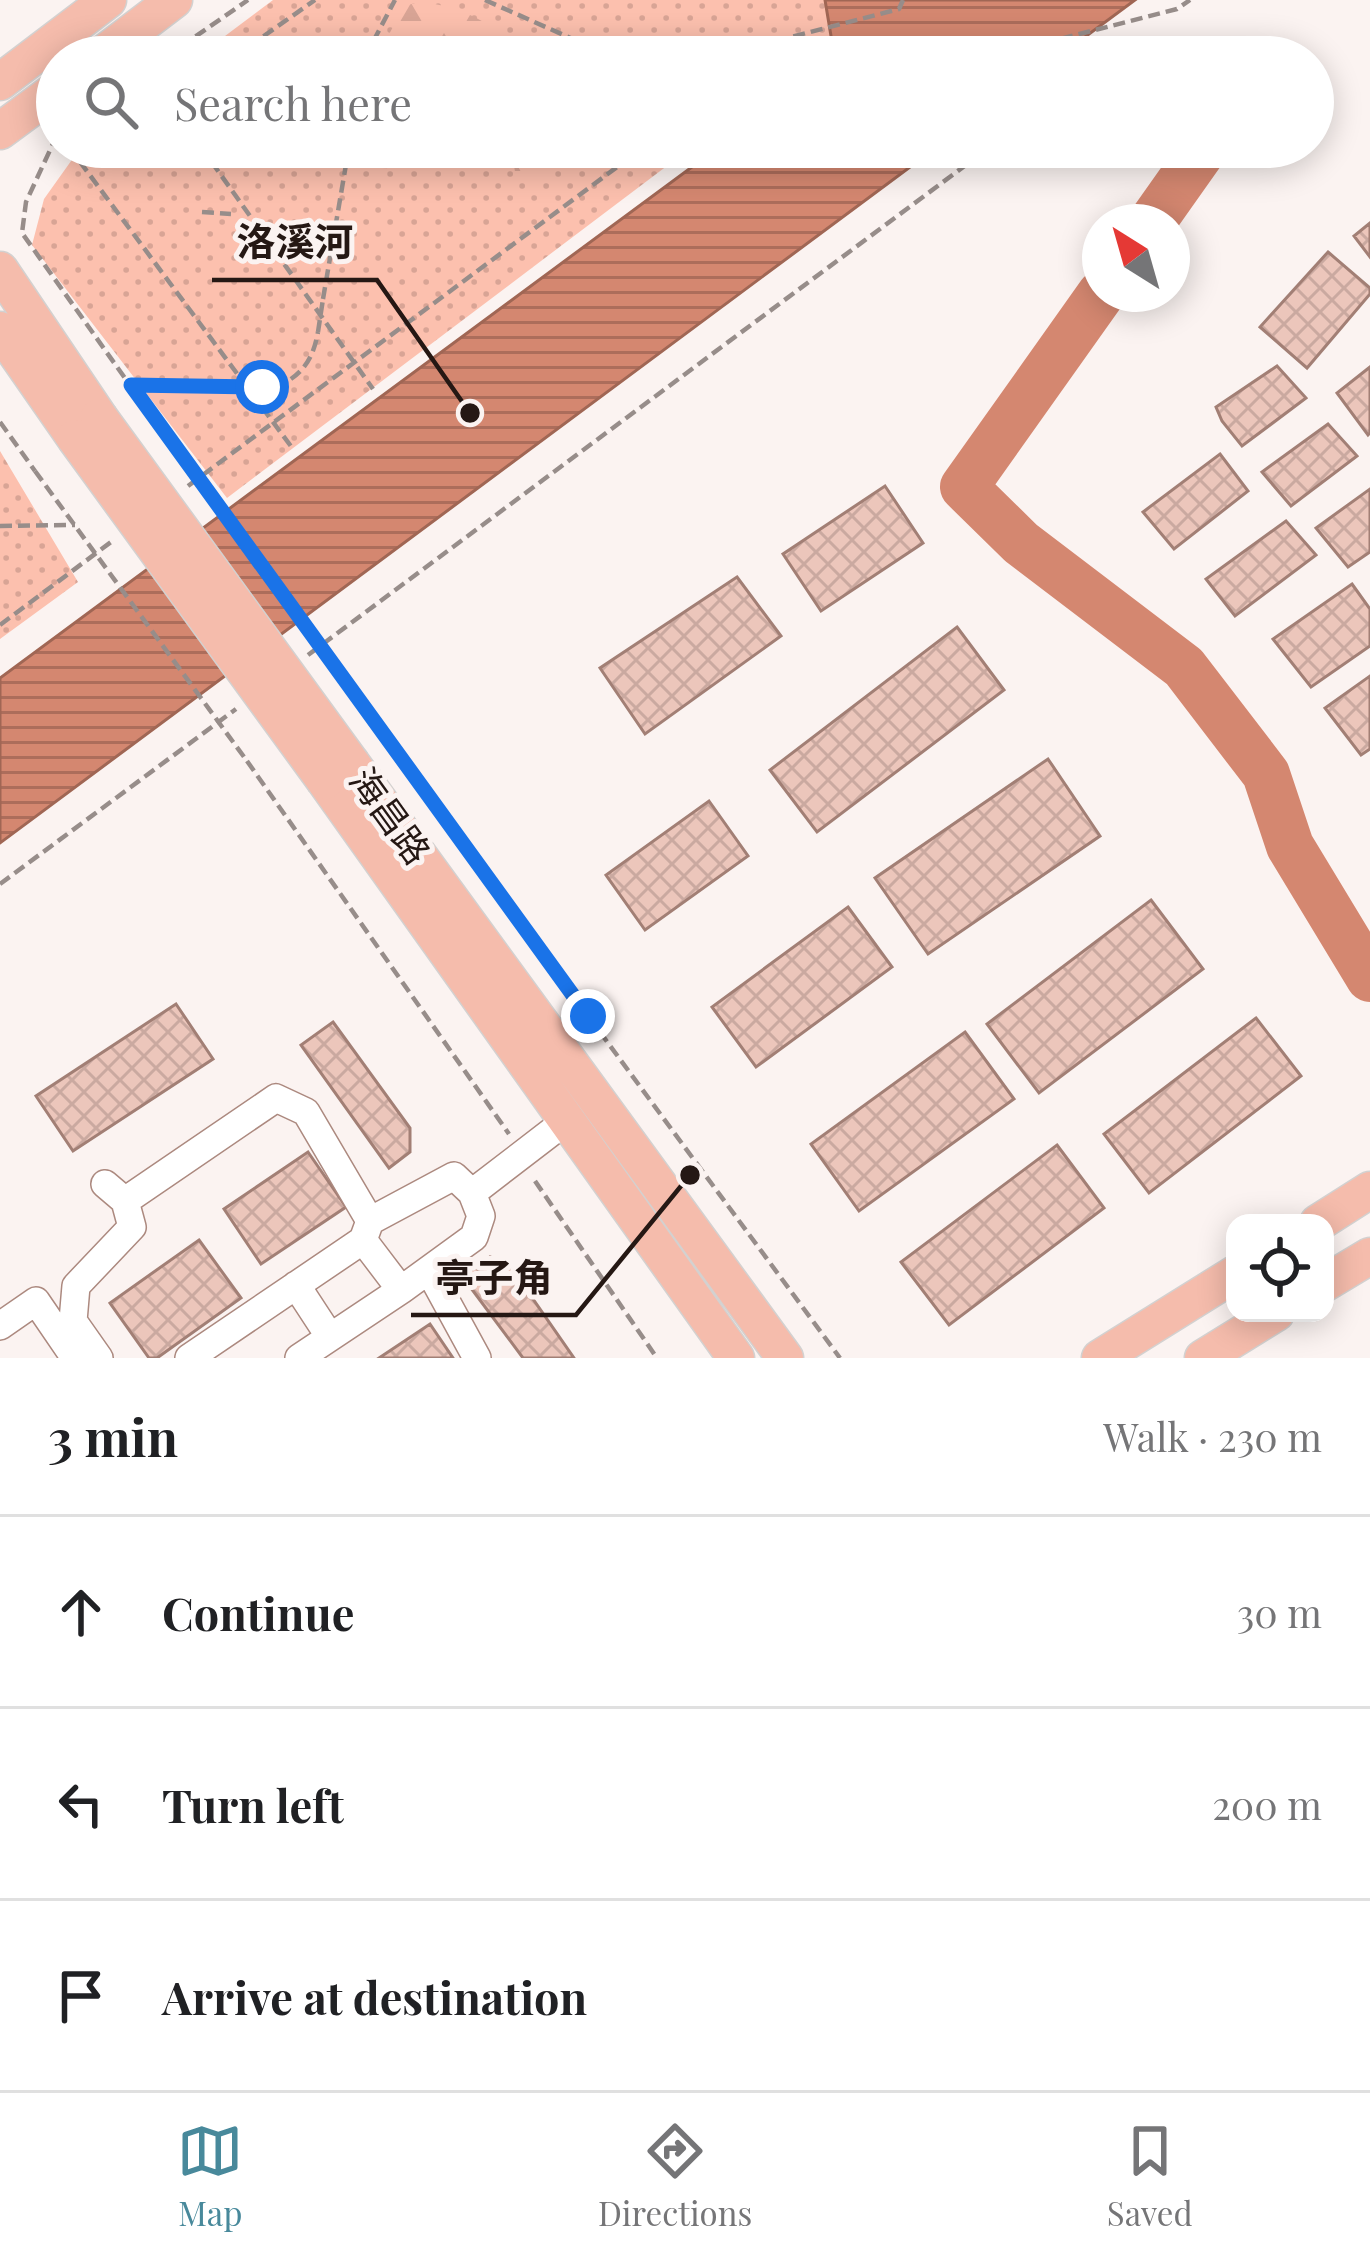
<!DOCTYPE html>
<meta charset="utf-8">
<style>
:root{--surface:#fff;--page:#f6f6f6;--text:#202124;--muted:#757577;--line:#e0e0e0;--accent:#48899b}
body{margin:0;font-family:"Playfair Display","Noto Sans SC",serif;background:var(--page);color:var(--text)}
.controls{position:absolute;right:36px;bottom:36px;display:grid;overflow:hidden;border-radius:24px;box-shadow:0 6px 30px #0003}
.controls button{width:108px;height:108px;display:grid;place-items:center;padding:0;border:0;border-bottom:3px solid var(--line);background:var(--surface);color:var(--text);font:60px sans-serif}
.compass{position:absolute;left:1082px;top:204px;width:108px;height:108px;border-radius:50%;background:var(--surface);box-shadow:0 6px 30px #0003;rotate:323deg}
.stop{position:absolute;width:36px;height:36px;margin:-27px;border:9px solid #1a73e8;border-radius:50%;background:#fff}
.stop.end{background:#1a73e8;border-color:#fff;box-shadow:0 3px 12px #0008}
.list{margin:0;padding:0;list-style:none}
h2{display:flex;justify-content:space-between;align-items:center;height:156px;margin:0;padding:0 48px;font-size:51px}
h2 small{font-size:39px;font-weight:400;color:var(--muted)}
.list li{display:grid;grid-template-columns:78px 1fr auto;gap:36px;align-items:center;box-sizing:border-box;height:192px;padding:0 48px;border-top:3px solid var(--line)}
.list b{display:block;font-size:45px;white-space:nowrap}
.list em{font-size:39px;font-style:normal;color:var(--muted)}
.icon{flex:none;width:66px;height:66px;fill:none;stroke:currentColor;stroke-width:2;stroke-linecap:round;stroke-linejoin:round}
.map{position:relative;flex:none;width:1370px;height:1358px;overflow:hidden}
.search{position:absolute;background:var(--surface);box-shadow:0 6px 30px #0003;left:36px;right:36px;top:36px;height:132px;display:flex;align-items:center;gap:30px;box-sizing:border-box;padding:0 42px;border-radius:66px;color:var(--muted);font-size:45px}
.sheet{height:732px;background:var(--surface)}
nav{display:flex;justify-content:space-around;align-items:center;box-sizing:border-box;height:168px;border-top:3px solid var(--line);background:var(--surface);font-size:33px;color:var(--muted)}
nav a{display:grid;justify-items:center;gap:6px}
nav .on{color:var(--accent)}
.map>svg:first-child{display:block}
.green{fill:url(#green-dots)}
.forest{fill:url(#forest-firs)}
.water{fill:url(#water-rules);stroke:#a06654;stroke-width:3}
.lines{fill:none;stroke-linecap:round;stroke-linejoin:round}
.river{stroke:#d48770;stroke-width:48}
.building{fill:url(#building-cross-hatch);stroke:#a27f75;stroke-width:3}
.minor-casing{stroke:#ac897f;stroke-width:30}
.major-casing{stroke:#d3d1d0;stroke-width:39}
.path{stroke:#978d8a;stroke-width:4.5;stroke-dasharray:12 6;stroke-linecap:butt}
.minor{stroke:#fff;stroke-width:27}
.major{stroke:#f5bcac;stroke-width:36}
.major-bridge-casing{stroke:#d3d1d0;stroke-width:39;stroke-linecap:butt}
.path-bridge{stroke:#978d8a;stroke-width:4.5;stroke-dasharray:12 6;stroke-linecap:butt}
.major-bridge{stroke:#f5bcac;stroke-width:36}
.route{stroke:#1a73e8;stroke-width:15}
.labels{text-anchor:middle;stroke-width:10;stroke-linejoin:round;paint-order:stroke}
.street-label{font-size:36px;fill:#251814;stroke:#fbf3f1}
.leader{fill:none;stroke:#251814;stroke-width:4.5}
.callout-dot{fill:#251814;stroke:#fbf3f1;stroke-width:4.5}
.callout-label{font-size:39px;text-anchor:middle;font-weight:bold;fill:#251814;stroke:#fbf3f1;stroke-width:10;stroke-linejoin:round;paint-order:stroke}
</style>
<div class="map">
<svg width="1370" height="1358" viewBox="0 0 1370 1358">
<defs>
<pattern id="green-dots" width="8" height="8" patternUnits="userSpaceOnUse" patternTransform="scale(3)"><rect width="8" height="8" fill="#fcc0ae"/><path d="M2 2h.1M6 6h.1" fill="none" stroke="#d8a495" stroke-width="1.8" stroke-linecap="round"/></pattern>
<pattern id="forest-firs" width="22" height="20" patternUnits="userSpaceOnUse" patternTransform="scale(3)"><rect width="22" height="20" fill="#fcc0ae"/><path d="M5 1l3.5 6h-7zM16 11l3.5 6h-7z" fill="#d8a495"/></pattern>
<pattern id="water-rules" width="6" height="5" patternUnits="userSpaceOnUse" patternTransform="scale(3)"><rect width="6" height="5" fill="#d48770"/><path d="M0 2.5h6" fill="none" stroke="#ac6d5b"/></pattern>
<pattern id="building-cross-hatch" width="8" height="8" patternUnits="userSpaceOnUse" patternTransform="scale(3)"><rect width="8" height="8" fill="#ecc6bb"/><path d="M0 0l8 8M0 8l8-8" fill="none" stroke="#caa9a0"/></pattern>
</defs>
<rect width="100%" height="100%" fill="#fbf3f1"/>
<path class="green" d="M273 0H885L810 57H197Z
M81 147H692L227 498 32 245 44 199Z
M0 451 78 582 0 639Z"/>
<path class="forest" d="M419 2C458 5 499 23 519 57H377L404 6Z
M366 147H460L407 169 382 168Z
M528 147H558L560 153C546 172 541 182 516 179L513 158Z"/>
<path class="water" d="M825 0H1135L1058 57H827L832 42Z
M719 147H937L0 843V678Z"/>
<g class="lines">
<path class="river" d="M1152 222 1205 147
M1101 294 964 487 1021 543 1184 667 1266 774 1290 846 1370 978"/>
</g>
<path class="building" d="M1370 223V257L1354 236Z
M1328 252 1370 288V294L1307 368 1260 327Z
M1277 366 1306 398 1242 446 1222 421 1216 407Z
M1370 367V433L1368 435 1337 393Z
M1328 424 1357 456 1291 506 1262 472Z
M1220 454 1248 491 1174 549 1143 512Z
M885 486 923 543 821 611 783 554Z
M1370 489V552L1348 567 1316 528Z
M1286 521 1316 555 1235 616 1206 579Z
M737 577 781 636 645 734 600 668Z
M1352 584 1370 609V646L1311 687 1273 639Z
M957 627 1004 690 817 832 770 770Z
M1370 676V749L1361 755 1325 708Z
M1048 759 1100 836 928 954 875 878Z
M709 801 748 856 645 930 606 875Z
M1151 900 1203 969 1039 1093 987 1024Z
M848 907 892 967 756 1067 712 1007Z
M176 1004 213 1059 73 1151 36 1096Z
M1256 1018 1301 1076 1149 1193 1104 1134Z
M333 1022 410 1128V1152L389 1168 301 1045Z
M965 1032 1014 1099 859 1211 811 1144Z
M1057 1145 1104 1208 949 1325 901 1262Z
M308 1152 346 1207 261 1264 224 1209Z
M199 1240 241 1298 157 1358H149L110 1303Z
M490 1257 508 1263 574 1358H523L462 1276Z
M430 1324 453 1358H379Z"/>
<g class="lines">
<g class="minor-casing">
<path id="minor" d="M125 1201 276 1098 306 1112 370 1221 454 1176 472 1193 567 1120
M370 1221 363 1240 401 1290 474 1237 481 1216 472 1193
M429 1270 477 1358
M296 1285 330 1337
M0 1326 36 1301 75 1358
M99 1358 73 1321 76 1286 132 1227 125 1201 105 1184
M189 1358 363 1240
M299 1358 401 1290"/>
</g>
<g class="major-casing">
<path id="major" d="M99 57 174 0
M0 82 108 0
M0 131 57 89
M0 270 99 417
M0 330 75 438
M352 764 785 1358
M325 781 736 1358
M1318 1223 1370 1190
M1325 1283 1370 1256
M1100 1358 1235 1274
M1203 1358 1276 1313"/>
</g>
<path class="path" d="M485 0 613 57
M166 57 248 0
M234 57 315 0
M365 57 395 0
M764 57 791 37 899 9 903 0
M1055 57 1064 38 1177 9 1190 0
M57 135 26 202 22 233 149 412
M69 147 293 449
M173 147 184 149
M201 147 373 389
M202 212 231 214
M323 299 349 147
M131 385 277 387C302 375 313 360 318 332
M0 422 35 471
M188 486 644 147
M0 526 75 525
M0 625 111 542
M308 655 990 147
M365 713 840 1358
M247 761 509 1134
M0 884 236 709
M535 1181 657 1358"/>
<use href="#minor" class="minor"/>
<use href="#major" class="major"/>
<g class="major-bridge-casing">
<path id="major-bridge" d="M99 417 352 764
M75 438 325 781"/>
</g>
<path class="path-bridge" d="M318 332 323 299
M149 412 365 713
M35 471 247 761"/>
<use href="#major-bridge" class="major-bridge"/>
</g>
<g class="lines">
<path class="route" d="M262 387 131 385 588 1016"/>
</g>
<g class="labels">
<g class="street-label">
<text transform="translate(390 816) rotate(54)" y="13">海昌路</text>
</g>
</g>
<path class="leader" d="M470 413L377 280H212M690 1175L576 1315H411"/>
<g class="callout-dot">
<circle cx="470" cy="413" r="12"/>
<circle cx="690" cy="1175" r="12"/>
</g>
<g class="callout-label">
<text x="295" y="256">洛溪河</text>
<text x="494" y="1292">亭子角</text>
</g>
</svg>
<div class="controls">
<button><svg class="icon" aria-label="locate" viewBox="0 0 24 24"><circle cx="12" cy="12" r="6"/><path d="M12 2v4M12 18v4M2 12h4M18 12h4"/></svg></button>
</div>
<svg class="compass" viewBox="-18 -18 36 36"><path d="M0-13l5 13h-10z" fill="#e53935"/><path d="M0 13l5-13h-10z" fill="#757577"/></svg>
<div class="stop" style="left:262px;top:387px"></div>
<div class="stop end" style="left:588px;top:1016px"></div>
<div class="search"><svg class="icon" aria-label="search" viewBox="0 0 24 24"><circle cx="10" cy="10" r="6"/><path d="M15 15l6 6"/></svg>Search here</div>
</div>
<section class="sheet">
<h2>3 min<small>Walk · 230 m</small></h2>
<ul class="list">
<li><svg class="icon" aria-label="ahead" viewBox="0 0 24 24"><path d="M12 20V5M6 11l6-6 6 6"/></svg><div><b>Continue</b></div><em>30 m</em></li>
<li><svg class="icon" aria-label="left" viewBox="0 0 24 24"><path d="M17 20v-9H6M10 6l-5 5 5 5"/></svg><div><b>Turn left</b></div><em>200 m</em></li>
<li><svg class="icon" aria-label="arrive" viewBox="0 0 24 24"><path d="M6 21V4h12l-3 4 3 4H6"/></svg><div><b>Arrive at destination</b></div></li>
</ul>
</section>
<nav>
<a class="on"><svg class="icon" aria-label="map" viewBox="0 0 24 24"><path d="M3 6l6-2 6 2 6-2v14l-6 2-6-2-6 2zM9 4v14M15 6v14"/></svg>Map</a>
<a><svg class="icon" aria-label="directions" viewBox="0 0 24 24"><path d="M12 3l9 9-9 9-9-9zM9 14v-3h6M13 9l2 2-2 2"/></svg>Directions</a>
<a><svg class="icon" aria-label="saved" viewBox="0 0 24 24"><path d="M7 4h10v16l-5-4-5 4z"/></svg>Saved</a>
</nav>
